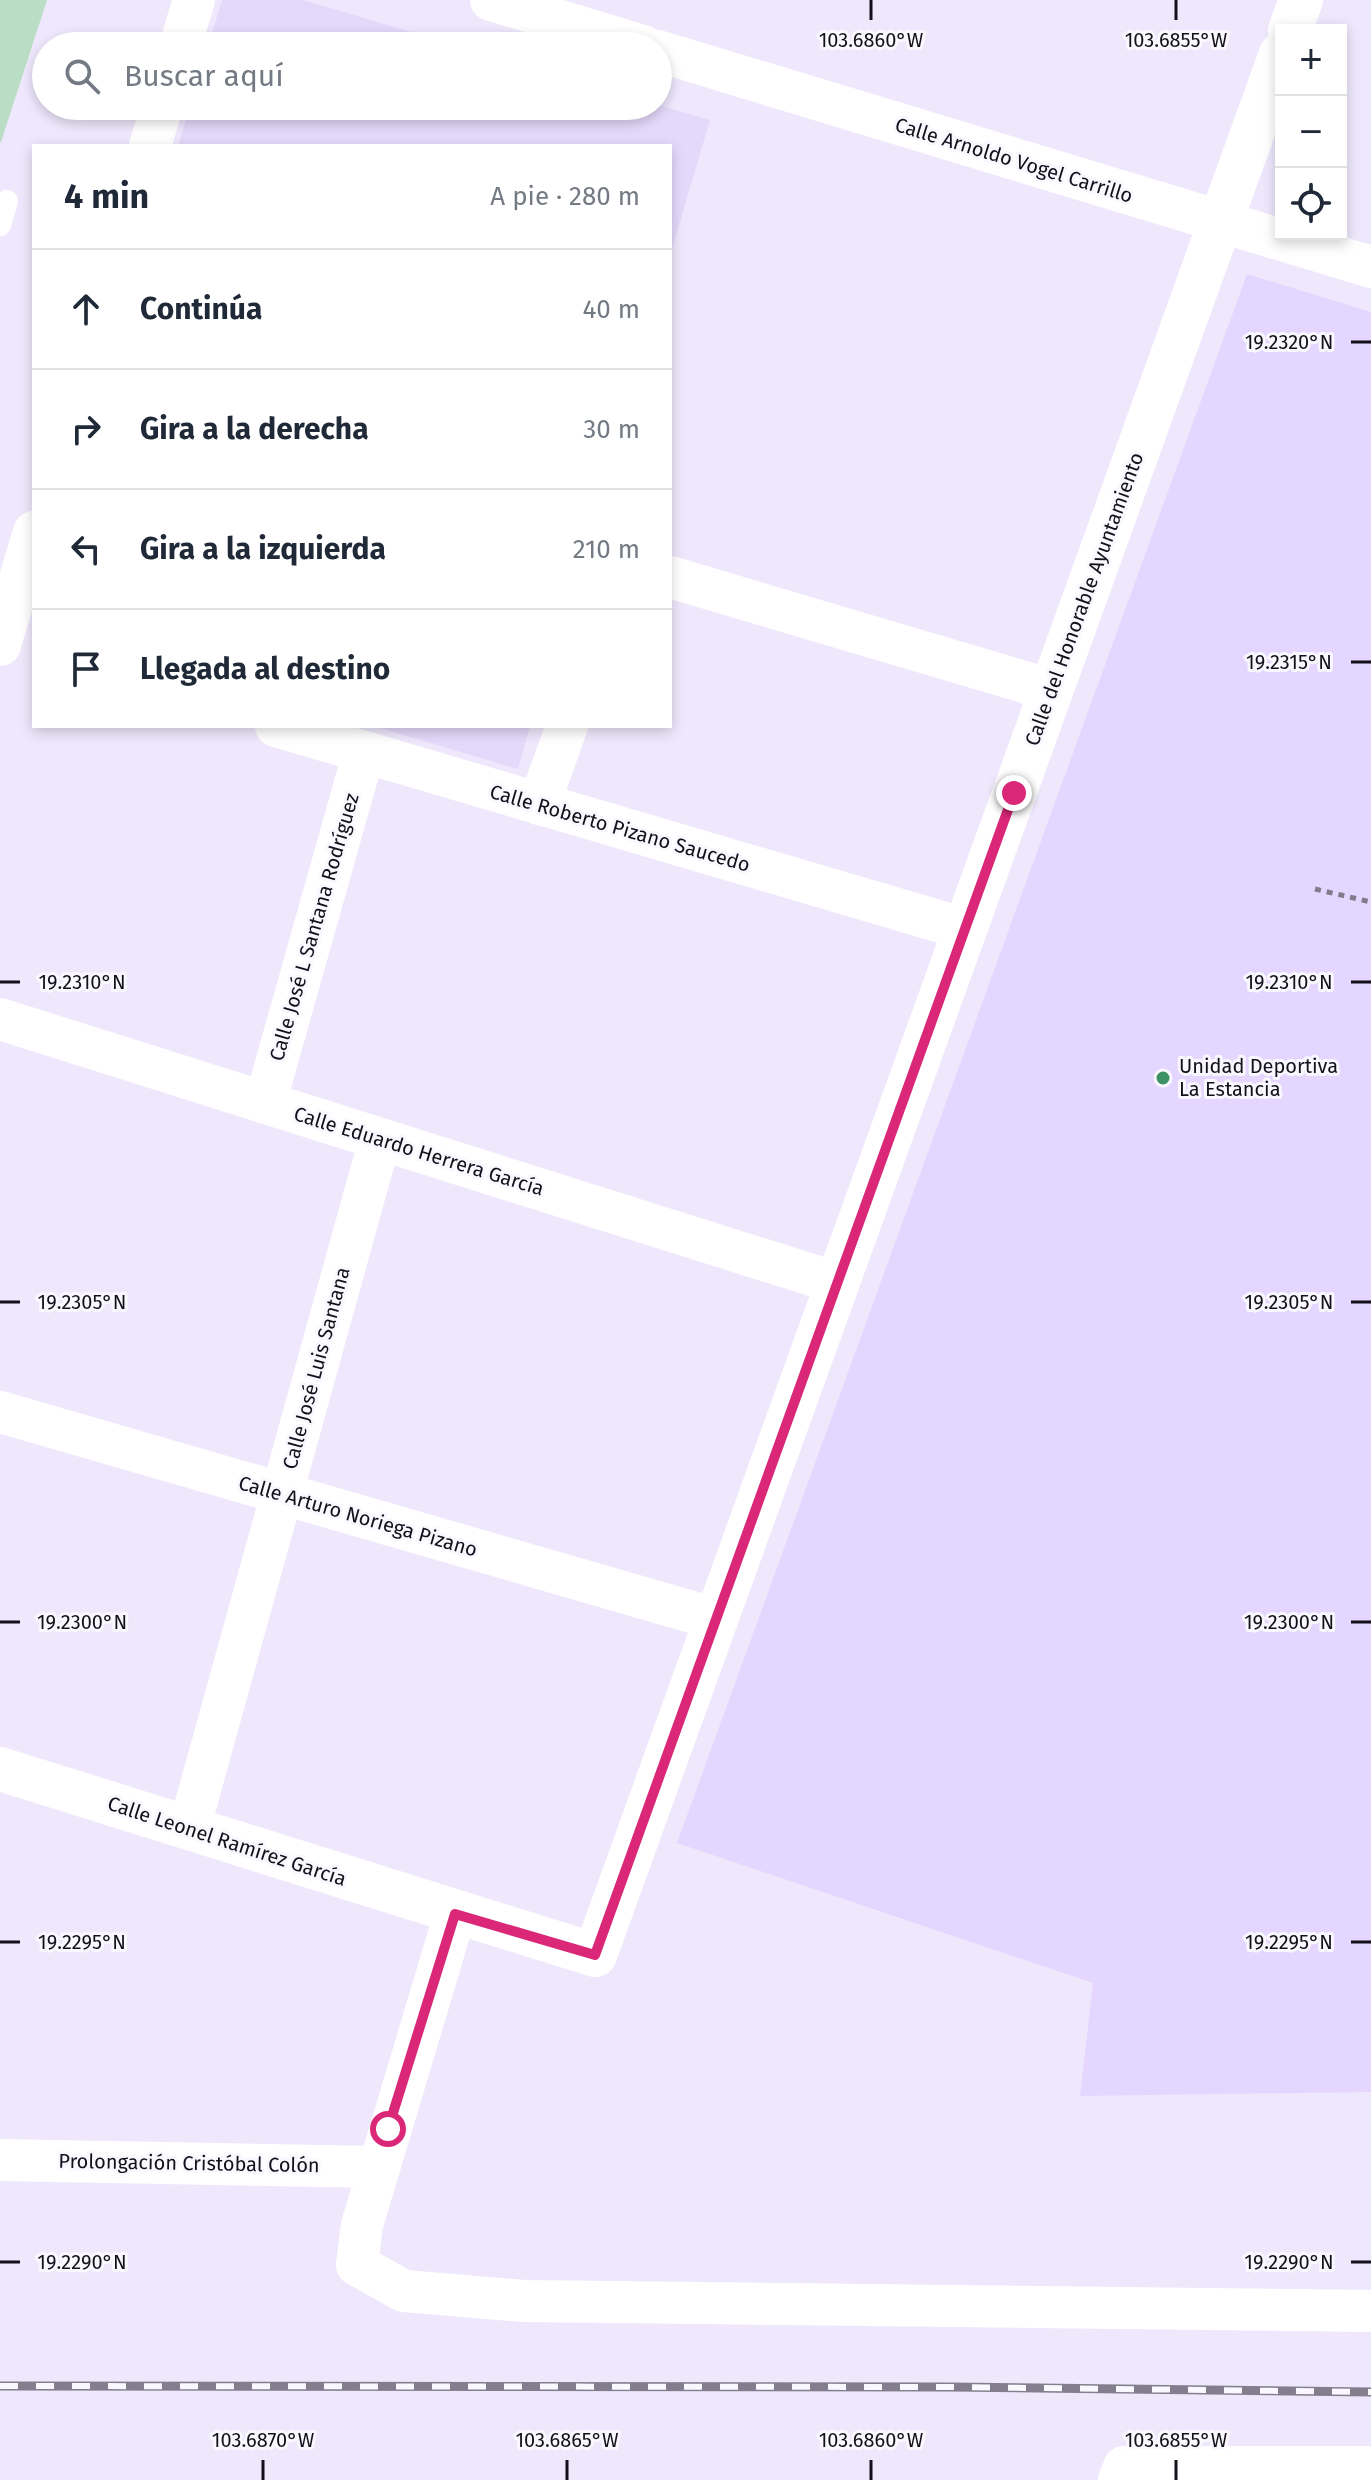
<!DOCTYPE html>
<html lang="es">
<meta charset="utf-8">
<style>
:root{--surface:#fff;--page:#f6f6f7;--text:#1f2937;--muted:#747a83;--line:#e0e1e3}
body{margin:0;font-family:"Fira Sans",sans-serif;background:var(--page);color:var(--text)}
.controls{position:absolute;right:24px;top:24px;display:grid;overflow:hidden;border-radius:0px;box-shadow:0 4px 12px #0003}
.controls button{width:72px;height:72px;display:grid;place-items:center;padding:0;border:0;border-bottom:2px solid var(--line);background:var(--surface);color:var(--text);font:40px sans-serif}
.stop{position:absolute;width:24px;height:24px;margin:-18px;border:6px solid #db2777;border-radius:50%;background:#fff}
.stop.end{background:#db2777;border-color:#fff;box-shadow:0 2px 8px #0008}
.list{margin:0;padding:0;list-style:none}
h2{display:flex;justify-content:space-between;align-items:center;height:104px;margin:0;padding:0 32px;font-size:34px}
h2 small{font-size:26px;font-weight:400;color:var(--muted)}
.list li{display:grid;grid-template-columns:52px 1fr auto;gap:24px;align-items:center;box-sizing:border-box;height:120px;padding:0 32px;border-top:2px solid var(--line)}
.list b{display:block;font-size:30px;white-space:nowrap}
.list em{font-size:26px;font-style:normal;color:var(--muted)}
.icon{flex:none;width:44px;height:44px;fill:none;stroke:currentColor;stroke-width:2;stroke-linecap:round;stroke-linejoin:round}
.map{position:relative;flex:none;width:1371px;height:2480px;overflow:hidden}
.search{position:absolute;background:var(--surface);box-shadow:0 4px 12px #0003;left:32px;top:32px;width:640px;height:88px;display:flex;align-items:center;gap:20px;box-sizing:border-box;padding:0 28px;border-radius:44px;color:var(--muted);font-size:30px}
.panel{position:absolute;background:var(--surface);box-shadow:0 4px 12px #0003;left:32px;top:144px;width:640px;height:584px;border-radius:0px}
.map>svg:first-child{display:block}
.built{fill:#e5d9fb}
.green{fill:#e4d6fe}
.building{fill:#baddc6}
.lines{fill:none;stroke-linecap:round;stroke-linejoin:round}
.path{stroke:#817b8c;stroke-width:5;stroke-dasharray:6 6;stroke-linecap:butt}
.service{stroke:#fff;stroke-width:22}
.minor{stroke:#fff;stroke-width:42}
.tertiary{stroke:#fff;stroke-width:44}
.rail-casing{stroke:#837e8e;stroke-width:9}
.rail{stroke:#faf8ff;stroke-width:6;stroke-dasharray:18;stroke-linecap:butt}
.route{stroke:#db2777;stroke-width:10}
.ticks{fill:none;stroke:#130f1b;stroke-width:3}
.poi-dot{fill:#3d9164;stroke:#faf8ff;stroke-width:3}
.labels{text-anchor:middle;stroke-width:6;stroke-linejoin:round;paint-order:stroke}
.street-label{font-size:20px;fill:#130f1b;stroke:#faf8ff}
.poi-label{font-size:20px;fill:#130f1b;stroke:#faf8ff;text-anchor:start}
.ticks-label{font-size:20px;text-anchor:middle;fill:#130f1b;stroke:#faf8ff;stroke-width:6;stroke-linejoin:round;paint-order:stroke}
</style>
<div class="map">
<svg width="1371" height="2480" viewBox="0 0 1371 2480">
<rect width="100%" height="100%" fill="#efe8fd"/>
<path class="built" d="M222 0H303L459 46H208Z
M658 105 710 120 670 256V146H178L190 106Z
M373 726H530L518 769Z"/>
<path class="green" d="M1247 274 1371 312V2092L1080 2096 1093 1983 677 1843Z"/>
<path class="building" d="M0 0H47L1 142H0Z"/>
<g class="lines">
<path class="path" d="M1315 889 1371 902"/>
<path class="service" d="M0 225 7 201"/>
<path class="minor" d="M491 0 643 46
M180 46 194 0
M658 51 1371 267
M150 146 162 106
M670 577 1051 690
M0 645 34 532
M276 726 965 929
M539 804 567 726
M0 1019 837 1283
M265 1103 364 752
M0 1412 716 1619
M189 1829 380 1139
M455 1914 362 2225 357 2265 404 2291 524 2301 1371 2311
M0 2160 378 2167
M1119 2480 1124 2467H1371"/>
<path class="tertiary" d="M1290 30 1301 0
M0 1769 595 1955 1281 54"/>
<g class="rail-casing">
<path id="rail" d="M0 2386 950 2387 1371 2392"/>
</g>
<use href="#rail" class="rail"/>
</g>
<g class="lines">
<path class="route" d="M388 2129 455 1914 595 1955 1014 793"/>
</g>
<path class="ticks" d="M871 0V20M1176 0V20M1351 342H1371M1351 662H1371M0 982H20M1351 982H1371M0 1302H20M1351 1302H1371M0 1622H20M1351 1622H1371M0 1942H20M1351 1942H1371M0 2262H20M1351 2262H1371M263 2460V2480M567 2460V2480M871 2460V2480M1176 2460V2480"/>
<circle class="poi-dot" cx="1163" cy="1078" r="8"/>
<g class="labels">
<g class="street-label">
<text transform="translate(1014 160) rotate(17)" y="7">Calle Arnoldo Vogel Carrillo</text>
<text transform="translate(1084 599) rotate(-70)" y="7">Calle del Honorable Ayuntamiento</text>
<text transform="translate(620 828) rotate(16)" y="7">Calle Roberto Pizano Saucedo</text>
<text transform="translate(314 927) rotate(-74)" y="7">Calle José L Santana Rodríguez</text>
<text transform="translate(419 1151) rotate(17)" y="7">Calle Eduardo Herrera García</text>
<text transform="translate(316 1368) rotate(-75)" y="7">Calle José Luis Santana</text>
<text transform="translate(358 1516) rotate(16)" y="7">Calle Arturo Noriega Pizano</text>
<text transform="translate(227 1841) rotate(18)" y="7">Calle Leonel Ramírez García</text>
<text transform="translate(189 2163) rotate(1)" y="7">Prolongación Cristóbal Colón</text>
</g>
<g class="poi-label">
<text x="1179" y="1073">Unidad Deportiva<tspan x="1179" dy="23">La Estancia</tspan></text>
</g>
</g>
<g class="ticks-label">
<text x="871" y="47">103.6860°W</text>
<text x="1176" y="47">103.6855°W</text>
<text x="1289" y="349">19.2320°N</text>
<text x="1289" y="669">19.2315°N</text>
<text x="82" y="989">19.2310°N</text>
<text x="1289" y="989">19.2310°N</text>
<text x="82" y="1309">19.2305°N</text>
<text x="1289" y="1309">19.2305°N</text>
<text x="82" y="1629">19.2300°N</text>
<text x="1289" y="1629">19.2300°N</text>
<text x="82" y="1949">19.2295°N</text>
<text x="1289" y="1949">19.2295°N</text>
<text x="82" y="2269">19.2290°N</text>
<text x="1289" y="2269">19.2290°N</text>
<text x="263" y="2447">103.6870°W</text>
<text x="567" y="2447">103.6865°W</text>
<text x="871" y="2447">103.6860°W</text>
<text x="1176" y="2447">103.6855°W</text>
</g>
</svg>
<div class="controls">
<button>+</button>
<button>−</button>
<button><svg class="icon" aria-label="locate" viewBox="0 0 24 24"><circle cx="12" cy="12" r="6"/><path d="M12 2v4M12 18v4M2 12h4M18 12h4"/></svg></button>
</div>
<div class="stop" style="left:388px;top:2129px"></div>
<div class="stop end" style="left:1014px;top:793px"></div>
<div class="search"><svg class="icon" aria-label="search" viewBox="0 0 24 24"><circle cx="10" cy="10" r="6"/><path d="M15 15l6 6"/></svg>Buscar aquí</div>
<section class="panel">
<h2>4 min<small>A pie · 280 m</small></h2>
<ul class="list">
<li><svg class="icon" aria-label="ahead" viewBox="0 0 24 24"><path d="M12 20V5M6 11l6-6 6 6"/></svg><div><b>Continúa</b></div><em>40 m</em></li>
<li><svg class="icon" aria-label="right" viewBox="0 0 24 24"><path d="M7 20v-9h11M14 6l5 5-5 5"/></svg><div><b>Gira a la derecha</b></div><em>30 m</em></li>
<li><svg class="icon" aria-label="left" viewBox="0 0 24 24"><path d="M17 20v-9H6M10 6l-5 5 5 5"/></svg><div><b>Gira a la izquierda</b></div><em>210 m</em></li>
<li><svg class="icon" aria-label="arrive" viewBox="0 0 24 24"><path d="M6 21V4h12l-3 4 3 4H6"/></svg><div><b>Llegada al destino</b></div></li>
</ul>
</section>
</div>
